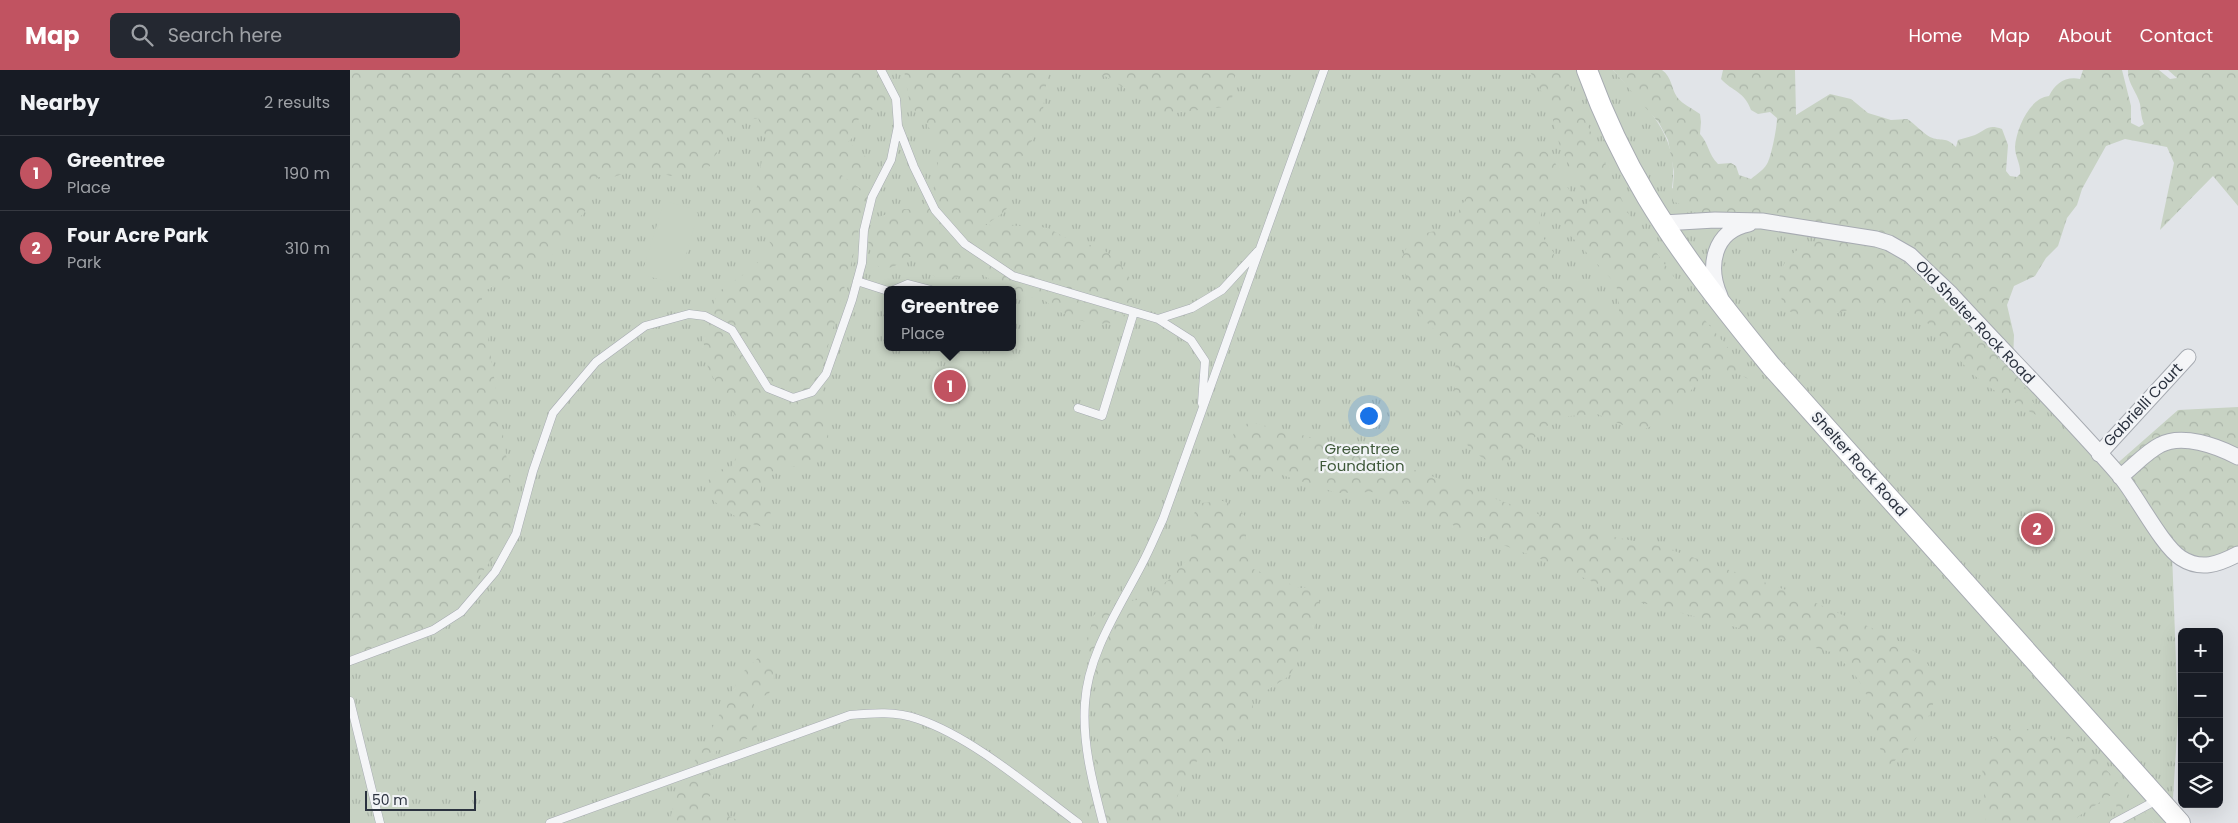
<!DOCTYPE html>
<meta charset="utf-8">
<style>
:root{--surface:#171b24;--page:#242831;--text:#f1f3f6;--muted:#9ea1a6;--line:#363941;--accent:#c15361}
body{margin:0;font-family:Poppins,sans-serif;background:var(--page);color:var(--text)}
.controls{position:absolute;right:15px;bottom:15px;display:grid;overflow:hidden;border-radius:8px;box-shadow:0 5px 20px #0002}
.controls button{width:45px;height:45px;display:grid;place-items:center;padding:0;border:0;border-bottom:1px solid var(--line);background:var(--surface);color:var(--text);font:25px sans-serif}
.scale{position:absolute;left:15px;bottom:12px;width:111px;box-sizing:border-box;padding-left:5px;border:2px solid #2b323f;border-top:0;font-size:14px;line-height:18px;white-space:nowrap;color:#2b323f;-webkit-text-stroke:4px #f1f3f6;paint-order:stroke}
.you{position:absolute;left:1018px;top:345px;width:18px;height:18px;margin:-12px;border:4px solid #fff;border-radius:50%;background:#1a73e8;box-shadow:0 0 0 8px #1a73e833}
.badge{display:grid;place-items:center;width:32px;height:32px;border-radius:50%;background:var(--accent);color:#fff;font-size:16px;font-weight:700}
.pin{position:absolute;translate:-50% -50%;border:2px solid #fff;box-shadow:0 1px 5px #0006}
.popup{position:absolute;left:534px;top:216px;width:132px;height:65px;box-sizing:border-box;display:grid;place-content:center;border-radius:8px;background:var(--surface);filter:drop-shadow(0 1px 4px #0005);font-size:16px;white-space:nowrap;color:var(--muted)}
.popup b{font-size:19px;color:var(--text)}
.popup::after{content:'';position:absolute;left:50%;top:100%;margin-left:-10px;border:10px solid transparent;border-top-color:var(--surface)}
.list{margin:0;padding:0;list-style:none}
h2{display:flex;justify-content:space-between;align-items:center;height:65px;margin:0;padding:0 20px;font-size:21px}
h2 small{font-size:16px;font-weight:400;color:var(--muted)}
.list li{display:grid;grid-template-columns:32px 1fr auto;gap:15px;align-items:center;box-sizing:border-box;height:75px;padding:0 20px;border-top:1px solid var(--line)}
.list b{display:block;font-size:19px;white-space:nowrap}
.list p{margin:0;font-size:16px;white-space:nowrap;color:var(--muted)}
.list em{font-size:16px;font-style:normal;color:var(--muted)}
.icon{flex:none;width:28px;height:28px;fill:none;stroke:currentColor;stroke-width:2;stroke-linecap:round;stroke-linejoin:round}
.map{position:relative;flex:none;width:1888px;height:753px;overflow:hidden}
header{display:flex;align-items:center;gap:30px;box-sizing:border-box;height:70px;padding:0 25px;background:var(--accent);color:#fff}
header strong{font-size:24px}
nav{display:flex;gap:28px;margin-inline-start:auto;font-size:18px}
.search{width:350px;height:45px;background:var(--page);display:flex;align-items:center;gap:12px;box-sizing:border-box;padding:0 18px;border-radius:8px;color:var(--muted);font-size:19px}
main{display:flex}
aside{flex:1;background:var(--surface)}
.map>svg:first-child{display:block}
.grass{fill:url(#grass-tufts);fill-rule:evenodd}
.forest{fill:url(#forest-crowns);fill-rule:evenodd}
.pitch{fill:#c7d2c3}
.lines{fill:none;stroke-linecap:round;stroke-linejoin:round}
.lane-casing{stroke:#a7abb2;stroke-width:9}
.street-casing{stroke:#a7abb2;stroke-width:17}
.secondary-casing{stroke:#a7abb2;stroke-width:22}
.lane{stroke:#f4f5f7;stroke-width:8}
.street{stroke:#f4f5f7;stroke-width:15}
.secondary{stroke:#fff;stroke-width:20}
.labels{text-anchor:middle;stroke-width:4.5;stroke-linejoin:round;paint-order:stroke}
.street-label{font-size:15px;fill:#2b323f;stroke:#f1f3f6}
.park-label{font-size:15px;fill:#3f593a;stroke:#f1f3f6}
</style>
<header>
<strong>Map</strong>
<div class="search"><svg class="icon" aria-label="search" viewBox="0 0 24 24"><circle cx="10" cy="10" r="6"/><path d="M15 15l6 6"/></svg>Search here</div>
<nav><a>Home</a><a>Map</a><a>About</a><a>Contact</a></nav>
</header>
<main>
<aside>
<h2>Nearby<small>2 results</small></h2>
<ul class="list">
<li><span class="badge">1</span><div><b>Greentree</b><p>Place</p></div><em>190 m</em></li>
<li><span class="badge">2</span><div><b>Four Acre Park</b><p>Park</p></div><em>310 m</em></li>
</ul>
</aside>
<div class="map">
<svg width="1888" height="753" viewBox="0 0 1888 753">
<defs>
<pattern id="grass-tufts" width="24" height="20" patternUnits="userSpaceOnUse" patternTransform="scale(1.25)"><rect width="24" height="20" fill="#c7d2c3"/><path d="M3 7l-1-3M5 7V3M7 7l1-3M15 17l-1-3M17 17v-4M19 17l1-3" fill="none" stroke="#abb5a9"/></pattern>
<pattern id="forest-crowns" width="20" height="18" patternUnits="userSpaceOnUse" patternTransform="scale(1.25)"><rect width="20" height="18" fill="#c7d2c3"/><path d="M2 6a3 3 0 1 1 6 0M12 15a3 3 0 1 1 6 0" fill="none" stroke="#abb5a9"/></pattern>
</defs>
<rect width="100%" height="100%" fill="#e1e4e8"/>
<path class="grass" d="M0 0H1263C1296 37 1330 64 1322 118L1370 143 1539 173 1770 407 1822 482 1828 648 1822 744 1830 753H1804L1800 749V753H0ZM538 220H662V277H538Z"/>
<path class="forest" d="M0 0H527C535 11 537 19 535 33L514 44 504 54 505 65 498 72 516 87 517 94 512 100 483 99 518 124 524 136 509 158 503 187 471 301 473 320 477 332 476 352 479 371 470 385 448 396 425 399 412 414 409 425 420 440 423 458C398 457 371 440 355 422 360 403 362 401 381 397L390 380 388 353 358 298 352 264 368 222 403 198 422 176 402 143 416 68 408 48 390 52 371 75 359 97 321 106 292 98 260 108 248 107 240 119 237 138 202 185 131 223 167 455 99 547 0 594Z
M554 0H698L691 55 658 110C666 138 655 142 635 155L682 156 698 158 718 169 751 178 768 191 781 210 782 230 777 243 763 253 744 254 725 249 708 241 694 230 673 226 662 220 652 217 620 197C601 220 578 211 568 184 550 188 543 206 524 194L518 171 522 156 531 146 555 139 567 140 575 134 585 115 589 85 587 70 576 53 560 35Z
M720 0H886L881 36 816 44 755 6Z
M1179 0H1212L1278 143 1354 249 1410 316 1386 302 1357 299 1322 346 1289 362 1247 344 1207 347 1150 399 1119 379 1104 336 1106 281 1069 245 1051 189C1063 164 1071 162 1098 160 1114 133 1144 67 1182 77 1185 77 1190 78 1193 80 1208 89 1210 108 1220 121 1225 129 1234 137 1241 143L1236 127 1210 77 1199 35ZM1194 136 1211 149 1219 164 1266 214 1269 229V251C1246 231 1244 223 1213 211L1195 218 1203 196 1204 183C1190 164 1185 159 1194 136Z
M1263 0H1312C1322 7 1321 18 1327 27 1333 35 1342 38 1350 44L1351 52 1350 64C1359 74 1358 84 1368 94L1381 93 1386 96 1389 105 1401 109C1407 104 1415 99 1418 92 1422 83 1427 57 1427 48L1420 42 1408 44 1401 40C1394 21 1383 22 1371 9L1373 0H1445L1446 45 1480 24 1501 29 1518 43 1541 50 1557 49C1564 53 1574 64 1580 67 1591 72 1596 66 1606 77L1608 70C1614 68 1620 67 1625 65 1637 60 1637 54 1652 59L1658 75 1656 101 1660 106 1667 107 1670 104C1671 94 1665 87 1665 77 1666 60 1679 28 1699 26 1705 14 1715 6 1730 9L1733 0H1772L1781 36V53L1789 57 1794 54C1791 47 1791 41 1790 34 1787 22 1777 13 1778 0H1809L1820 9 1827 8 1818 0H1888V136L1863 106 1810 160 1824 93 1817 77 1775 69 1756 76 1732 119 1727 135 1717 148 1708 176 1696 188 1685 206 1664 216 1657 235 1664 265 1663 291 1658 286 1668 308 1694 350C1673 337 1649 325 1630 310 1597 284 1588 246 1542 235 1507 227 1473 261 1439 241 1432 237 1432 229 1430 222 1423 178 1470 165 1504 169 1546 175 1573 216 1609 233L1560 185 1539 173 1506 165 1370 143 1350 142 1322 131 1324 102 1318 70 1309 53Z
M1888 337V484L1839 492 1762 398 1828 340Z
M900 352 1003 378 1238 462 1310 476 1439 521 1542 567 1573 587 1587 609V623L1578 648 1560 678 1537 697 1523 659 1515 620 1501 599 1481 582 1286 531 1191 489 1110 459 1067 435 1022 422 987 423 932 405 921 407 889 402 878 395 881 371 885 360Z
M873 431 889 438 898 451 894 480 903 499 950 518 966 517 971 540 959 572 939 606 902 630 904 649 898 661 879 677 847 691 833 712 817 753H738L751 635 737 576 743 546 755 535 792 529 820 509 838 488 842 470 839 451 851 433Z
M410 586 420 590C425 604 426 612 418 625L401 627C418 666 399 670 366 681L361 724 354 735 394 753H322L321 745 327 724 382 621 394 601Z
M1659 659H1680L1710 673 1719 674 1713 662 1745 687 1804 753H1773L1768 745 1764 723 1729 746 1723 753H1636L1632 695 1641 669Z"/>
<path class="pitch" d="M319 132 344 139 348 144 329 209 323 213 297 206 293 200 313 135Z"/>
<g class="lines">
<g class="lane-casing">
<path id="lane" d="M548 56 564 97 585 140 615 174 663 206 808 249 841 270 855 291 852 333
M507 211 538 221
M544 220 558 214 581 220
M808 249 842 238 872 220 908 181
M728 338 752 346 784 242
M0 591 83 560 111 542 145 502 166 464 183 401 203 343 246 292 295 256 339 244 355 246 382 260 418 318 443 328 462 322 476 304 502 230 512 193 514 160 522 127 541 90 548 56 546 29 531 0
M0 631 30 753
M200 753 500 645C523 643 546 641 568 649 622 667 682 719 728 753
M753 753C743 714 732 674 735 633 738 583 770 537 792 494 800 479 806 464 813 449L974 0
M1764 753 1807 730"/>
</g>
<g class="street-casing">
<path id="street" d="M1313 153 1365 150 1412 151 1526 169 1539 173 1560 185 1601 224C1657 285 1716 344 1770 406 1787 426 1812 476 1831 488 1851 501 1869 494 1888 484
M1370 226C1357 197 1363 161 1399 154
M1749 384 1838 287
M1770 407C1783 397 1796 382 1810 375 1832 363 1867 376 1888 387"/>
</g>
<g class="secondary-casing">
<path id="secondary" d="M1237 0C1253 44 1273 87 1297 127 1333 187 1377 242 1421 296L1830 753"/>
</g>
<use href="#lane" class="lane"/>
<use href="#street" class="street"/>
<use href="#secondary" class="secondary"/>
</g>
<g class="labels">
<g class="street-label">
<text transform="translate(1625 252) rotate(46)" y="5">Old Shelter Rock Road</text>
<text transform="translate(1793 335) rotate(-47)" y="5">Gabrielli Court</text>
<text transform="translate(1509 394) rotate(48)" y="5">Shelter Rock Road</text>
</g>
<g class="park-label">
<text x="1012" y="384">Greentree<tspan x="1012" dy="17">Foundation</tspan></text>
</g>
</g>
</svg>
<div class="controls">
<button>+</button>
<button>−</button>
<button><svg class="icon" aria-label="locate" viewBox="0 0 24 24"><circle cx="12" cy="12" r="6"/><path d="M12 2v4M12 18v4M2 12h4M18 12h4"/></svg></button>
<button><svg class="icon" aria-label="layers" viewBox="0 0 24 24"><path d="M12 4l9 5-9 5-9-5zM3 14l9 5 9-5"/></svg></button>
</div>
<div class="scale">50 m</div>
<div class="you"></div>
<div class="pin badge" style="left:600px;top:316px">1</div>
<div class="popup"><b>Greentree</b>Place</div>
<div class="pin badge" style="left:1687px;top:459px">2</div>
</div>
</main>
